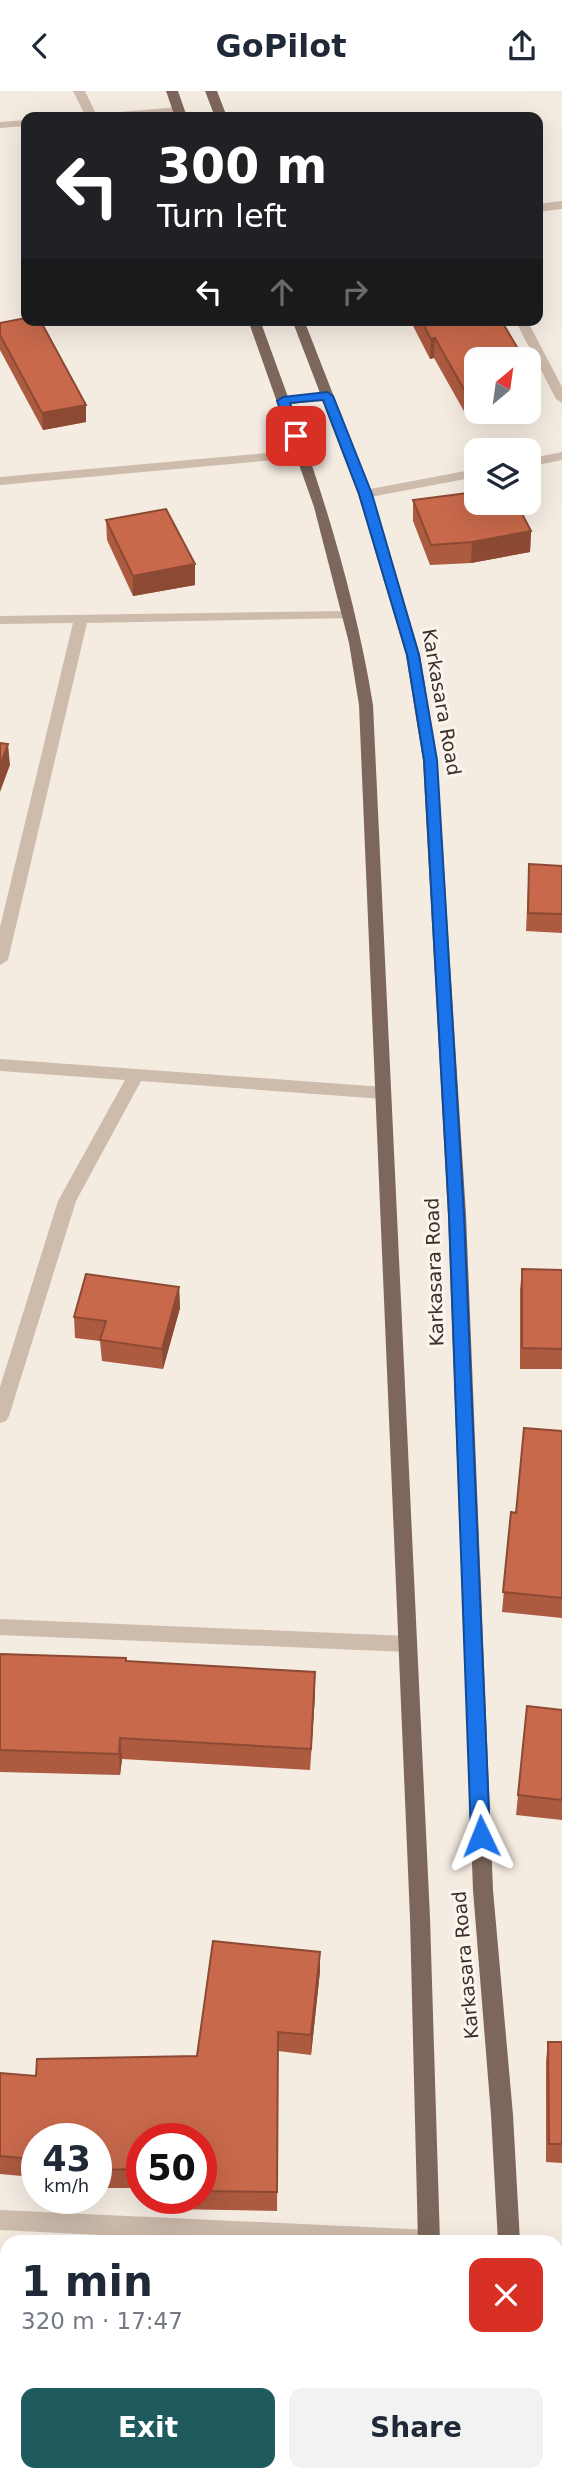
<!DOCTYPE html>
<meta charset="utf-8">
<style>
:root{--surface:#fff;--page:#f2f2f3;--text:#1f2937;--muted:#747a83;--accent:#1f5a5e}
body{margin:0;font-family:"DejaVu Sans",sans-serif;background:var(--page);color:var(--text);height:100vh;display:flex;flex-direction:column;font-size:26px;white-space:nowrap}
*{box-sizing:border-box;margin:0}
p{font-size:23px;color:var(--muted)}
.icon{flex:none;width:38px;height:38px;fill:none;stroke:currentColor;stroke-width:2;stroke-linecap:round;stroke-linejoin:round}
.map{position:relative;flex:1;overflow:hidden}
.details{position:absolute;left:0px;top:2144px;width:564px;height:247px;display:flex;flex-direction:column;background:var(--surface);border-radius:21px 21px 0 0;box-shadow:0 7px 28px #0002}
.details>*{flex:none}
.hud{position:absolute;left:21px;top:21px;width:522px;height:214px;border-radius:14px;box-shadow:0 7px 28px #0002;background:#202124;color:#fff;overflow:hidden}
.needle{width:46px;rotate:29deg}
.controls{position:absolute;left:464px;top:256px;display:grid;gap:14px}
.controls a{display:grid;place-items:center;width:77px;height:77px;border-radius:14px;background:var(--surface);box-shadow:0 7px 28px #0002;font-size:35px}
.speed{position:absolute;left:21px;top:2032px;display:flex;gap:14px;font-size:35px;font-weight:700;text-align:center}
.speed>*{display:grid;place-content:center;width:91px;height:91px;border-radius:50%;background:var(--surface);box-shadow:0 7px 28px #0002;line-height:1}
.speed small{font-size:18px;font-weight:400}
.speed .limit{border:10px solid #d22;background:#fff;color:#111}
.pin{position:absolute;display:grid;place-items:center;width:60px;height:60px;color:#fff;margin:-30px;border-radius:14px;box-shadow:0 4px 10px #0006}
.me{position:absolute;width:77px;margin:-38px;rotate:358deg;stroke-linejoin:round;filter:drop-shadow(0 0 5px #0008)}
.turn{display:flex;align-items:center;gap:24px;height:147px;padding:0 21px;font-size:32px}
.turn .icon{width:91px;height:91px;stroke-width:2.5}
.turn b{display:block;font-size:49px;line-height:60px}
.lanes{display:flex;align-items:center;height:66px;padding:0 21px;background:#0003;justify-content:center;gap:35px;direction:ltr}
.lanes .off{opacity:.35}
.round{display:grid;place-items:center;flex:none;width:74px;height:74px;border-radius:14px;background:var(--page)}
.headline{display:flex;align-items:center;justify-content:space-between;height:119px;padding:0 21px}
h1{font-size:42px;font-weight:600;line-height:52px}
.cta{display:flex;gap:14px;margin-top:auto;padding:14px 21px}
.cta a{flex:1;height:80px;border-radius:14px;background:var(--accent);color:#fff;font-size:28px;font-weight:600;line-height:80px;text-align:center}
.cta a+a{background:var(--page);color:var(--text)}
header{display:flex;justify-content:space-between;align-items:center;height:91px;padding:0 21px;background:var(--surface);font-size:32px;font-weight:600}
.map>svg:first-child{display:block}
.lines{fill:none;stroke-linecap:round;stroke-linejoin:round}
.minor{fill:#cdbbac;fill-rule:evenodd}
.major{fill:#7d675c;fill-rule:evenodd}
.wall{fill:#ac5a40}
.shaded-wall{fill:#8c4a34}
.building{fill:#c8694b;stroke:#8c4a34;stroke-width:2}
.route{fill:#1a73e8;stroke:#114b97;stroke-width:2}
.labels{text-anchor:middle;stroke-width:6;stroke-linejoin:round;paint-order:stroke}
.street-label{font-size:19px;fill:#3b302b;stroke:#fbf5ee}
</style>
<header><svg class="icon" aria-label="back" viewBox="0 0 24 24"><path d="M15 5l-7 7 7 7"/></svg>GoPilot<svg class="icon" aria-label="share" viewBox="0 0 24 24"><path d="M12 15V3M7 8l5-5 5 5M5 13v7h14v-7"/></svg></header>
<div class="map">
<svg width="562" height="2389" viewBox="0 0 562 2389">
<rect width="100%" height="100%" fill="#f4ebe1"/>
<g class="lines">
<path class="minor" d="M73 0H85L96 23 179 16 185 19 179 22 86 26Z
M26 29V35L0 37V31Z
M562 110V118L537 121V113Z
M515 229H527L562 296V312L556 308Z
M302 359 307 360V366L0 394V386Z
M562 361V369L528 376V368Z
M476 378V386L365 407 358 403 365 399Z
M349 520 354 521V527L87 532 8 869 0 874V836L73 532 0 533V525Z
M0 968 383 996 391 1002 383 1008 141 990 76 1110 9 1325 6 1330 0 1332V1296L58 1110 125 989 0 980Z
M0 1528 407 1545 414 1547 417 1553 414 1559 407 1561 0 1544Z
M0 2119 429 2139 437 2142 440 2149 243 2151 0 2139Z"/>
<path class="major" d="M166 0H178L187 26H175Z
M205 0H217L227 26H215Z
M248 229H260L288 306 320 302 292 229H304L372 403 420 564 437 669 466 1124 493 1799 513 2024 520 2151H498L491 2024 473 1799 448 1124 423 669 406 564 358 403 322 309 291 313C326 412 356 509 373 614L430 1827 440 2151H418L410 1827 359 614 349 552 314 416Z
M424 2384H448V2389H424Z
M509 2384H533V2389H509Z"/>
</g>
<path class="wall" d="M410 229H501L476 320H480L465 322 434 267 430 268Z
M0 232 86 331 43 339 0 259Z
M413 409 531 440 530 461 471 472 430 474 413 430Z
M106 429 195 494 133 505 107 449Z
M529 773 562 775V842L526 840Z
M522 1178 562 1179V1278H520V1199Z
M179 1196 180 1217 163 1278 102 1270 100 1250 75 1247 74 1226Z
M562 1340V1527L502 1521 511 1421 516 1422Z
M0 1563 127 1570 315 1603 310 1679 122 1668 120 1684 0 1681Z
M527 1615 562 1619V1729L516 1724Z
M320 1861V1880L311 1964 278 1960 277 2120 167 2118V2107H201V2048H142V2097H96V2048H37V2098H35L33 2086 0 2083V1982L36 1985 197 1965Z
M548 1951H562V2072L546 2071V1970Z"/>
<path class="shaded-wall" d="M435 247 434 267 430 268 431 248Z
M538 292 536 312 528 313V293Z
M476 301V320H480L465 322 466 302Z
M86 314V331L43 339 42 322Z
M531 440 530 461 471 472 472 451Z
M195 473V494L133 505V485Z
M8 653 10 674 0 701V675Z
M179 1196 180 1217 163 1278 162 1258Z
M315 1581V1603L310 1679 311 1658Z
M120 1647 122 1668 120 1684 119 1663Z
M320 1861V1880L311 1964V1944Z"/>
<path class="building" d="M26 227V229H40L86 314 42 322 0 244V232Z
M421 229H501L524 268H476V301L466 302 435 247 431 248Z
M528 276 538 292 528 293Z
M476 401V411H516L531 440 472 451 431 454 413 409Z
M166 418 195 473 133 485 106 429Z
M0 652 8 653 0 675Z
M529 773 562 775V823L528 822Z
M522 1178 562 1179V1258L522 1257Z
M86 1183 179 1196 162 1258 100 1249 106 1230 74 1226Z
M524 1337 562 1340V1507L503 1501 511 1421 516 1422Z
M0 1563 126 1567V1570L315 1581 311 1658 120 1647 119 1663 0 1659Z
M527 1615 562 1619V1709L518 1704Z
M213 1850 320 1861 311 1944 278 1941 277 2101 201 2100V2048H142V2078L96 2079V2048H37V2079H32L33 2068 0 2065V1982L36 1985 37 1968 197 1965Z
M548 1951H562V2053H549Z
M1 2207H7V2384H217V2389H0Z"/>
<path class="route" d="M327 301 333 305 372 403 419 564 437 669 464 1124 490 1745 487 1750H474L471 1745 449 1124 424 669 407 564 359 403 323 309 290 312 302 345 296 349 290 345 277 310 283 306Z"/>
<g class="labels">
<g class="street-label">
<text transform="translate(442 611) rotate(80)" y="7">Karkasara Road</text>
<text transform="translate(434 1181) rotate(-92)" y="7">Karkasara Road</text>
<text transform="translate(465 1874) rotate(-95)" y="7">Karkasara Road</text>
</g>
</g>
</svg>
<div class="controls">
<a><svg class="needle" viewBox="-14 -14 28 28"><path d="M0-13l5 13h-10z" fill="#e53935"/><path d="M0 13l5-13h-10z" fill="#747a83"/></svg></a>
<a><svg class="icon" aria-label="layers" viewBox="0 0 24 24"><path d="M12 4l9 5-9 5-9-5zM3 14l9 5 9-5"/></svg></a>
</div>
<div class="speed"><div>43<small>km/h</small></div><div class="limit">50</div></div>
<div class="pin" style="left:296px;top:345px;background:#d93025"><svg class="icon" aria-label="arrive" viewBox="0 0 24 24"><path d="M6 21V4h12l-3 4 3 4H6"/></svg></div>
<svg class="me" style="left:481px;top:1745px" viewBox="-20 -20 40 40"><path d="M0-17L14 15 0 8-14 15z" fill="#1a73e8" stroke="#fff" stroke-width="4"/></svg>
<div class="hud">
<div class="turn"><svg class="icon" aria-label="left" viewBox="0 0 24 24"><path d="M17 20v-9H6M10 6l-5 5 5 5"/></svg><div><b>300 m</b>Turn left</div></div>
<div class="lanes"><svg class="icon" aria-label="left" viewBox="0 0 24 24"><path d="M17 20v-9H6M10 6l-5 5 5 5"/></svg><svg class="icon off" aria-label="ahead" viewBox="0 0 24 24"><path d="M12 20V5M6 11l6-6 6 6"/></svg><svg class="icon off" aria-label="right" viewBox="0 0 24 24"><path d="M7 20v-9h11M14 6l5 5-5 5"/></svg></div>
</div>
<section class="details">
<div class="headline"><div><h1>1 min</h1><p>320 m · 17:47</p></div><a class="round" style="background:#d93025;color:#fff"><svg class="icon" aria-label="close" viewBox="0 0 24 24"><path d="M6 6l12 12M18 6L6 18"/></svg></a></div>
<div class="cta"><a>Exit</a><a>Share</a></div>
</section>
</div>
